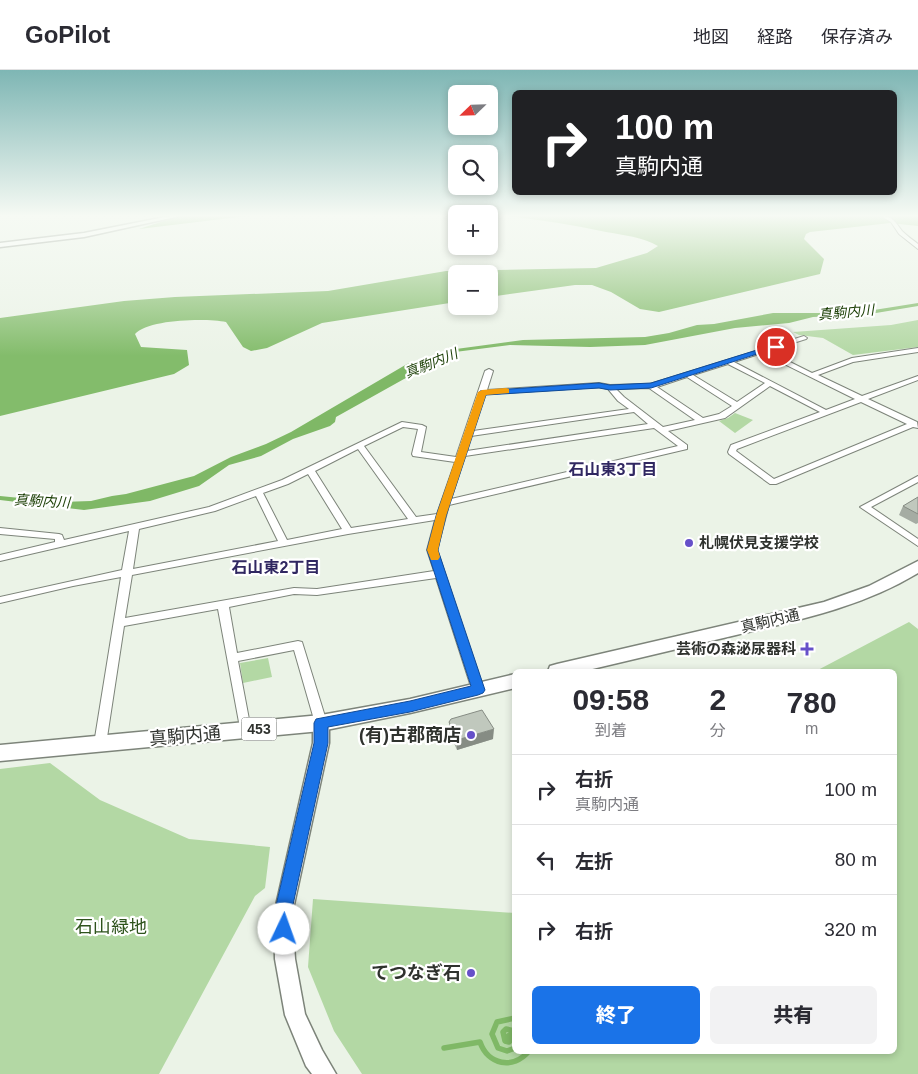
<!DOCTYPE html>
<html lang="ja">
<meta charset="utf-8">
<style>
:root{--surface:#fff;--page:#f2f2f3;--text:#2b2b33;--muted:#7c7c81;--line:#e1e1e2;--accent:#1a73e8}
body{margin:0;font-family:Helvetica,"Noto Sans JP",sans-serif;background:var(--page);color:var(--text);height:100vh;display:flex;flex-direction:column;font-size:19px;white-space:nowrap}
*{box-sizing:border-box;margin:0}
p{font-size:16px;color:var(--muted)}
.icon{flex:none;width:28px;height:28px;fill:none;stroke:currentColor;stroke-width:2;stroke-linecap:round;stroke-linejoin:round}
.map{position:relative;flex:1;overflow:hidden}
.panel{position:absolute;left:512px;top:599px;width:385px;height:385px;display:flex;flex-direction:column;background:var(--surface);border-radius:8px;box-shadow:0 2px 8px #0003}
.panel>*{flex:none}
.guide{position:absolute;left:512px;top:20px;width:385px;height:105px;border-radius:8px;box-shadow:0 2px 8px #0003;background:#202124;color:#fff;overflow:hidden}
.needle{width:32px;rotate:247deg}
.buttons{position:absolute;left:448px;top:15px;display:grid;gap:10px}
.buttons a{display:grid;place-items:center;width:50px;height:50px;border-radius:8px;background:var(--surface);box-shadow:0 2px 8px #0003;font-size:25px}
.pin{position:absolute;display:grid;place-items:center;width:42px;height:42px;color:#fff;margin:-21px;border:2px solid #fff;border-radius:50%;box-shadow:0 1px 5px #0007}
.me{position:absolute;width:55px;margin:-28px;rotate:3deg;stroke-linejoin:round;filter:drop-shadow(0 0 4px #0008)}
.turn{display:flex;align-items:center;gap:18px;height:105px;padding:0 20px;font-size:22px}
.turn .icon{width:65px;height:65px;stroke-width:2.5}
.turn b{display:block;font-size:35px;line-height:42px}
.eta{display:flex;justify-content:space-evenly;align-items:center;height:85px;text-align:center}
.eta b{font-size:30px;font-weight:800;line-height:35px}
.cta{display:flex;gap:10px;margin-top:auto;padding:10px 20px}
.cta a{flex:1;height:58px;border-radius:8px;background:var(--accent);color:#fff;font-size:20px;font-weight:800;line-height:58px;text-align:center}
.cta a+a{background:var(--page);color:var(--text)}
ul{padding:0;list-style:none}
li{display:flex;align-items:center;gap:15px;height:70px;padding:0 20px;border-top:1px solid var(--line)}
li div{flex:1}
li b{display:block;font-size:19px}
li em{font-style:normal}
header{display:flex;align-items:center;gap:30px;box-sizing:border-box;height:70px;padding:0 25px;background:var(--surface);border-bottom:1px solid var(--line)}
header strong{font-size:24px}
nav{display:flex;gap:28px;margin-inline-start:auto;font-size:18px}
.map>svg:first-child{display:block}
.green{fill:#b3d8a4}
.forest{fill:#83bc6b}
.water{fill:#7fb866}
.lines{fill:none;stroke-linecap:round;stroke-linejoin:round}
.stream{stroke:#7fb866;stroke-width:5.5}
.minor-casing{stroke:#7d847a;stroke-width:2}
.tertiary-casing{stroke:#7d847a;stroke-width:3}
.trunk-casing{stroke:#7d847a;stroke-width:3}
.minor{fill:#fff;fill-rule:evenodd}
.tertiary{fill:#fff;fill-rule:evenodd}
.trunk{fill:#fff;fill-rule:evenodd}
.wall{fill:#a5aca3}
.shaded-wall{fill:#868c84}
.building{fill:#c0c8bd;stroke:#868c84}
.route{fill:#1a73e8;stroke:#114b97}
.slow{fill:#f59e0b}
.poi-dot{fill:#6650c9;stroke:#fff;stroke-width:2}
.labels{text-anchor:middle;stroke-width:4.5;stroke-linejoin:round;paint-order:stroke}
.far-water-label{font-size:14px;font-style:italic;fill:#1a3e04;stroke:#fff}
.shield{fill:#fff;stroke:#6d706d;stroke-width:1}
.shield-label{font-size:14px;font-weight:bold;fill:#2f322e}
.poi-label{font-size:15px;font-weight:bold;fill:#2f322e;stroke:#fff;text-anchor:start}
.street-label{font-size:15px;fill:#2f322e;stroke:#fff}
.neighbourhood-label{font-size:16px;font-weight:bold;fill:#302761;stroke:#fff}
.near-poi-label{font-size:18px;font-weight:bold;fill:#2f322e;stroke:#fff;text-anchor:end}
.near-street-label{font-size:18px;fill:#2f322e;stroke:#fff}
.near-park-label{font-size:18px;fill:#2e531c;stroke:#fff}
</style>
<header>
<strong>GoPilot</strong>
<nav><a>地図</a><a>経路</a><a>保存済み</a></nav>
</header>
<div class="map">
<svg width="918" height="1004" viewBox="0 0 918 1004">
<rect width="100%" height="100%" fill="#ebf3e7"/>
<path class="green" d="M918 250V277L853 285 823 268 799 265 793 262 891 255Z
M735 343 753 350 735 363 719 351 728 348Z
M909 552 918 559V1004H362L334 961 308 897 313 829 515 843V981H895V601H816Z
M268 588 272 607 243 613 240 593Z
M50 693 100 730 189 769 270 777 265 818 255 826 159 1004H0V699Z"/>
<path class="forest" d="M179 146H247L139 159Z
M507 146H918V156L890 153 810 162 806 164 804 169 824 189 820 204 659 242 640 239 611 222 592 215H575L489 227V204H456V232L322 253 267 278 251 281 243 277 226 252C207 248 148 249 135 264L141 277 187 280 189 295 174 304 0 346V248L124 231 175 227 328 221 446 201 596 198 647 183 658 176C643 167 623 165 606 162 573 155 540 150 507 146Z"/>
<path class="water" d="M918 233V236L870 244 813 247 789 253 735 258 645 275 590 277 510 275 455 282 429 299 404 309 336 347 335 352 330 356 293 369 261 386 229 395 199 416 150 431 84 440 0 430V426L61 432 91 431 112 426 126 424 194 406 231 387 266 374 291 362 407 294 456 279 523 270 645 267 669 263 697 255 714 254 773 243H855Z"/>
<g class="lines">
<path class="stream" d="M515 948 497 952 492 964 498 978 507 981 515 978
M509 968 508 966 510 965 512 968 509 972 505 971 503 962 506 959 515 961
M444 978 480 972C488 995 513 1000 529 981"/>
<g class="minor-casing">
<path id="minor" d="M881 146C892 145 896 153 902 161 907 166 913 170 918 174V179L899 164 891 152Z
M804 266 807 268 806 269 768 281 812 303 852 288 918 278V282L853 292 818 305 862 326 918 306V310L868 329 917 352 918 358 913 357 776 414H770L729 384 728 382 731 375 820 342 770 316 725 348 668 361 687 375V379L449 435 437 480 484 620 482 623 478 624 474 623 472 620 436 508 317 525 294 524 229 537 237 583 298 571 302 572 327 653 325 656 321 658 317 656 315 653 294 580 238 591 251 660 249 663 245 665 241 663 218 539 124 556 106 674 104 678 100 679 96 678 94 674 121 507 73 516 0 533V527L122 500 129 461 0 491V485L55 472V469L0 464V458L59 464 62 465 64 470 209 437 282 410 402 352 422 355 426 357 421 382 456 387 485 301 489 299 493 301 487 320 599 313 610 315 650 314ZM762 283 855 329 826 340 734 292ZM728 294 765 313 737 332 693 305ZM687 307 732 336 719 344 703 348 657 317ZM599 317 608 319 618 331 629 339 473 361 485 324ZM649 318 695 350 663 357 624 327 616 319ZM861 332 907 354 774 409 736 381 737 379ZM634 342 648 354 467 381 471 366ZM403 357 418 359 412 384 413 386 455 392 437 444 416 447 364 376ZM654 358 678 376 451 429 465 386ZM358 379 408 449 351 458 315 401ZM308 404 342 459 287 470 263 423 288 414ZM256 426 278 471 133 499 139 459 215 441ZM435 450 427 480 434 501 317 519 294 518 125 548 132 505 348 464Z
M918 406V412L871 437 918 469V476L860 437Z"/>
</g>
<g class="tertiary-casing">
<path id="tertiary" d="M170 146H180L84 167 0 177V173L84 163Z
M321 647 326 649 329 653V673L292 844 295 889 305 944 322 980 336 1004H312L306 996 285 945 275 889 274 844 313 673V653L316 649Z"/>
</g>
<g class="trunk-casing">
<path id="trunk" d="M918 491V503C862 537 799 550 736 565 685 577 635 589 584 601H548L550 596 557 594 824 532 869 516Z
M515 604V618L410 643 321 661 0 691V675L321 645 410 629Z"/>
</g>
<use href="#minor" class="minor"/>
<use href="#tertiary" class="tertiary"/>
<use href="#trunk" class="trunk"/>
</g>
<path class="wall" d="M918 427V453L916 454 899 445 903 436Z
M449 652 493 669 457 680 449 662Z"/>
<path class="shaded-wall" d="M494 659 493 669 457 680V670Z"/>
<path class="building" d="M918 427V444L903 436Z
M482 640 494 659 457 670 449 652 451 649Z"/>
<linearGradient id="sky" x2="0" y2="1"><stop stop-color="#7eb6b4"/><stop offset="0.51" stop-color="#f6faf4"/><stop offset="1" stop-color="#f6faf4" stop-opacity="0"/></linearGradient>
<rect width="918" height="286" fill="url(#sky)"/>
<path class="route" d="M773 275 779 277 651 318 610 320 599 318 486 325 446 446 438 480 485 620 483 623 478 625 410 642 328 657V673L291 844 292 859 290 865 284 867 278 865 275 859 274 844 314 673V653L316 649 410 631 471 616 427 480 436 446 480 321 599 313 610 315 651 313Z"/>
<path class="slow" d="M506 318 509 319V323L486 325 446 446 438 480 440 487 438 490H431L427 480 436 446 478 322 482 320Z"/>
<g class="poi-dot">
<circle cx="689" cy="473" r="5"/>
<path d="M804.5 571.5h5v5h5v5h-5v5h-5v-5h-5v-5h5z"/>
<circle cx="471" cy="665" r="5"/>
<circle cx="471" cy="903" r="5"/>
</g>
<g class="labels">
<g class="far-water-label">
<text transform="translate(846 242) rotate(-5)" y="5">真駒内川</text>
<text transform="translate(431 293) rotate(-22)" y="5">真駒内川</text>
<text transform="translate(42 431) rotate(3)" y="5">真駒内川</text>
</g>
<rect class="shield" x="241.5" y="647.5" width="35" height="23" rx="4"/>
<g class="shield-label">
<text x="259" y="664">453</text>
</g>
<g class="poi-label">
<text x="699" y="478">札幌伏見支援学校</text>
<text x="796" y="584" text-anchor="end">芸術の森泌尿器科</text>
</g>
<g class="street-label">
<text transform="translate(770 551) rotate(-13)" y="5">真駒内通</text>
</g>
<g class="neighbourhood-label">
<text x="613" y="405">石山東3丁目</text>
<text x="276" y="503">石山東2丁目</text>
</g>
<g class="near-poi-label">
<text x="461" y="671">(有)古郡商店</text>
<text x="461" y="909">てつなぎ石</text>
</g>
<g class="near-street-label">
<text transform="translate(185 666) rotate(-5)" y="6">真駒内通</text>
</g>
<g class="near-park-label">
<text x="111" y="863">石山緑地</text>
</g>
</g>
</svg>
<div class="buttons">
<a><svg class="needle" viewBox="-14 -14 28 28"><path d="M0-13l5 13h-10z" fill="#e53935"/><path d="M0 13l5-13h-10z" fill="#7c7c81"/></svg></a>
<a><svg class="icon" aria-label="search" viewBox="0 0 24 24"><circle cx="10" cy="10" r="6"/><path d="M15 15l6 6"/></svg></a>
<a>+</a>
<a>−</a>
</div>
<div class="pin" style="left:776px;top:277px;background:#d93025"><svg class="icon" aria-label="arrive" viewBox="0 0 24 24"><path d="M6 21V4h12l-3 4 3 4H6"/></svg></div>
<svg class="me" style="left:284px;top:859px" viewBox="-20 -20 40 40"><circle r="19" fill="#fff"/><path d="M0-13L10 11 0 6-10 11z" fill="#1a73e8"/></svg>
<div class="guide">
<div class="turn"><svg class="icon" aria-label="right" viewBox="0 0 24 24"><path d="M7 20v-9h11M14 6l5 5-5 5"/></svg><div><b>100 m</b>真駒内通</div></div>
</div>
<section class="panel">
<div class="eta">
<div><b>09:58</b><p>到着</p></div>
<div><b>2</b><p>分</p></div>
<div><b>780</b><p>m</p></div>
</div>
<ul>
<li><svg class="icon" aria-label="right" viewBox="0 0 24 24"><path d="M7 20v-9h11M14 6l5 5-5 5"/></svg><div><b>右折</b><p>真駒内通</p></div><em>100 m</em></li>
<li><svg class="icon" aria-label="left" viewBox="0 0 24 24"><path d="M17 20v-9H6M10 6l-5 5 5 5"/></svg><div><b>左折</b></div><em>80 m</em></li>
<li><svg class="icon" aria-label="right" viewBox="0 0 24 24"><path d="M7 20v-9h11M14 6l5 5-5 5"/></svg><div><b>右折</b></div><em>320 m</em></li>
</ul>
<div class="cta"><a>終了</a><a>共有</a></div>
</section>
</div>
